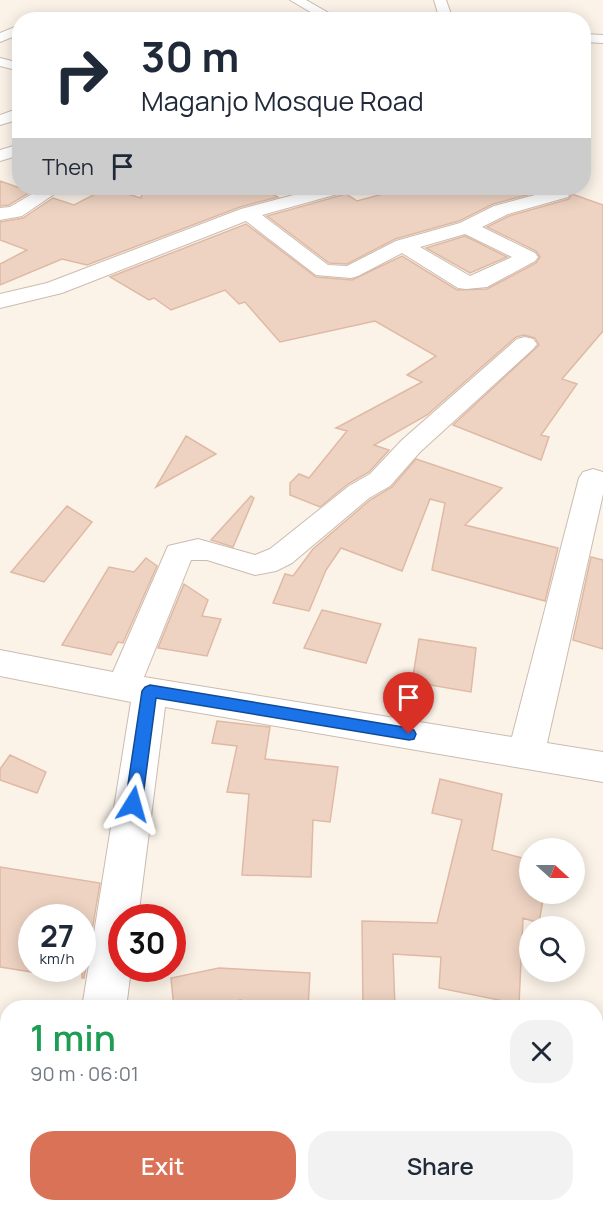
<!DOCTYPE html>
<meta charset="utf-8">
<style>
:root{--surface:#fff;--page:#f2f2f3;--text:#1f2937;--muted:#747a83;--accent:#da7258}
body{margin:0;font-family:Manrope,sans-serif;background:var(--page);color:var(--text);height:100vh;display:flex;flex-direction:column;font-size:22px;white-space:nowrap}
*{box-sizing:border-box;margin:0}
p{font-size:20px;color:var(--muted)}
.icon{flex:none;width:33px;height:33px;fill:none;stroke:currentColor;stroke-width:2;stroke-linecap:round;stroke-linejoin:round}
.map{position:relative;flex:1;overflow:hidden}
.side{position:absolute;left:0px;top:1000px;width:603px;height:212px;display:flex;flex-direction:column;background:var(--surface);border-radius:24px 24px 0 0;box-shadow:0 3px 15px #0003}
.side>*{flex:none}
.hud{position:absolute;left:12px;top:12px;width:579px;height:183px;border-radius:24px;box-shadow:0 3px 15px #0003;background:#fff;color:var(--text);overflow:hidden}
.needle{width:39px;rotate:111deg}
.buttons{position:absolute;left:519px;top:838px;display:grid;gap:12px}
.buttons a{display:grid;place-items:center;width:66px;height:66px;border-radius:50%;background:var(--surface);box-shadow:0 3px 15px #0003;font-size:30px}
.speed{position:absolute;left:18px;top:904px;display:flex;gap:12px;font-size:30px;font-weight:700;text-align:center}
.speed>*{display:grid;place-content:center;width:78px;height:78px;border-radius:50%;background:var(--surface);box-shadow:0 3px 15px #0003;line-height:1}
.speed small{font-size:15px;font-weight:400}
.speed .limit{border:9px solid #d22;background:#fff;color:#111}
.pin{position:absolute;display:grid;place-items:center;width:51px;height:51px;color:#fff;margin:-62px -26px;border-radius:50% 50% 50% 0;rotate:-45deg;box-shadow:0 0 6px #0007}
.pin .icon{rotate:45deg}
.me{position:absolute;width:66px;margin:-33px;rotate:8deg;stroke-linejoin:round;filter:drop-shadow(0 0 4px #0008)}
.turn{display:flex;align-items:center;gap:21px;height:126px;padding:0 30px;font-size:27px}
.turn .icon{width:78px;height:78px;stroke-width:2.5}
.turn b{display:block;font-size:42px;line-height:51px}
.then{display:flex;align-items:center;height:57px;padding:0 30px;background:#0003;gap:12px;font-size:22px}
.round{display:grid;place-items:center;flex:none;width:63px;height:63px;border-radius:24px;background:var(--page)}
.head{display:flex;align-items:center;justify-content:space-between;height:102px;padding:0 30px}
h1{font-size:36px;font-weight:600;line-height:45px;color:#1e9e55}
.button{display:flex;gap:12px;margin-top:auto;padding:12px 30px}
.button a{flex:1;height:69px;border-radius:24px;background:var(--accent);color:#fff;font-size:24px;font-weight:600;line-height:69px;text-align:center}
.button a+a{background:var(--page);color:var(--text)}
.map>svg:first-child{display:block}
.building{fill:#eed3c2;stroke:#dfb9a4;stroke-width:1.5}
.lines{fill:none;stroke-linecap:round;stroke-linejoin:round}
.minor-casing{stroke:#ccbbaf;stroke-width:2}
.minor{fill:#fff;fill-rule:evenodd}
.route{fill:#1a73e8;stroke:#114b97;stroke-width:1.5}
</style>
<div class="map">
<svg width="603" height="1211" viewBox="0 0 603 1211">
<rect width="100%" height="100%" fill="#fbf3e8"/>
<path class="building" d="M0 181 20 188 32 191 9 205 0 206Z
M107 188 141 198 143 188H261L278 197 240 207 87 265 62 259 0 285V264L27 250 0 240V222L23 218 53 198 74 205Z
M405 188H554L493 204 459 221 395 239 347 264 329 263 267 216 346 194 357 201Z
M572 194 603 205V331L562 379 577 384 541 435 549 437 541 460 453 425 539 345 535 338 524 335 516 337 427 415 374 445 389 450 369 472 348 484 320 507 290 495V483L299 474 309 478 347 431 336 428 422 382 407 375 436 356 375 321 280 342 245 302 239 304 225 290 171 310 154 298 149 300 110 277 246 224 316 277 352 280 402 256 457 290 487 289 536 263 540 257 536 251 487 227 509 216 569 199Z
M465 236 507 257 470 273 426 248Z
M186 436 216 454 156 487Z
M416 459 502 488 465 525 558 548 545 601 432 570 445 503 430 499 402 571 341 548 326 570 309 611 273 603 285 574 293 576 313 549 370 500 392 487Z
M251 496 254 498 233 547 211 540Z
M67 506 92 522 44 582 11 572Z
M591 557 603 560V649L573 640Z
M146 558 157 566 123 643 118 642 111 655 62 645 109 567 134 572Z
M184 584 208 600 202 616 221 619 207 656 158 648Z
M322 610 381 624 366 663 304 648Z
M419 639 476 648 471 692 412 682Z
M217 721 270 727 265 759 338 767 330 822 313 820 311 877 242 875 249 794 227 792 237 746 212 743Z
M10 755 46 772 37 793 0 780V769Z
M440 779 502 794 492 850 530 860V894H544L539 923 523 918 519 1004 439 988 441 957 393 954 395 1008H363L362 921 437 923 462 820 432 813Z
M0 867 100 883 84 978H82V918H32V972L0 967Z
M219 968 310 973 308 1008H240L241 1000 200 1008H174L171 978Z"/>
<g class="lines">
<g class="minor-casing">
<path id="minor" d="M290 0H306L341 20H324Z
M434 0H446L453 20H440Z
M20 25V34L0 42V33Z
M584 34 603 35V43L584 42Z
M0 58 20 63V71L0 66Z
M20 108V119L0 125V115Z
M20 144V155L0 161V150Z
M42 188H63L22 216 0 220V208L10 207Z
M320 188H348L345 192 262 215 328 265 347 266 396 241 460 223 494 206 561 188 568 189 570 193 568 197 508 214 482 227 535 253 538 257 535 261 487 287 466 289 458 288 402 253 358 276 351 278 316 275 246 221 62 293 0 308V294L47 283 241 209ZM465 234 512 257 470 276 420 247Z
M525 337 533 339 537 344 533 349 420 452 390 486 369 498 292 563 276 571 255 575 207 560H191L144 677 512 737 579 478 583 472 593 469 603 472V494L547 743 603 752V782L165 707 138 918H122V969H131L126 1008H82L131 702 0 676V650L113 672 168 546 198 539 255 555 270 549 349 486 370 474 402 440 517 339Z
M75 1204H126L128 1211H78Z"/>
</g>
<use href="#minor" class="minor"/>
</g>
<path class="route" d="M150 685 409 728 414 730 416 734 414 739 409 740 156 698 142 804 139 809 133 811 128 809 125 804 142 691 145 687Z"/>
</svg>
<div class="buttons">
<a><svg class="needle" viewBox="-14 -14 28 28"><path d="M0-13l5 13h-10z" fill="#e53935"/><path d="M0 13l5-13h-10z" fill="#747a83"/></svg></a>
<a><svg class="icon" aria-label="search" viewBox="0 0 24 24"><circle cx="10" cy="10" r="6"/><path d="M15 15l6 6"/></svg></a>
</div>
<div class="speed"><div>27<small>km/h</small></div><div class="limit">30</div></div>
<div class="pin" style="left:409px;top:734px;background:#d93025"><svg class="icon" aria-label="arrive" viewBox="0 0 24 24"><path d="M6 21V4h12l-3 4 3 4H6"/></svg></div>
<svg class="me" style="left:133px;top:804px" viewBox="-20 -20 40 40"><path d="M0-17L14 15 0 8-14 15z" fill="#1a73e8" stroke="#fff" stroke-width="4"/></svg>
<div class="hud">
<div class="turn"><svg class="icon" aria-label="right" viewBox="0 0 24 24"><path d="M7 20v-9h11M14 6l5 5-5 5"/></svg><div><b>30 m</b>Maganjo Mosque Road</div></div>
<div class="then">Then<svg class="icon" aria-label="arrive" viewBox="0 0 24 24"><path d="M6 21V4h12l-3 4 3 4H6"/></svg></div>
</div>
<section class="side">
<div class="head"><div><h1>1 min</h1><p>90 m · 06:01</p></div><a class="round"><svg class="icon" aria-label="close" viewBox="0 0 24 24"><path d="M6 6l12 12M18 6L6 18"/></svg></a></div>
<div class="button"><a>Exit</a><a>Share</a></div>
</section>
</div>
